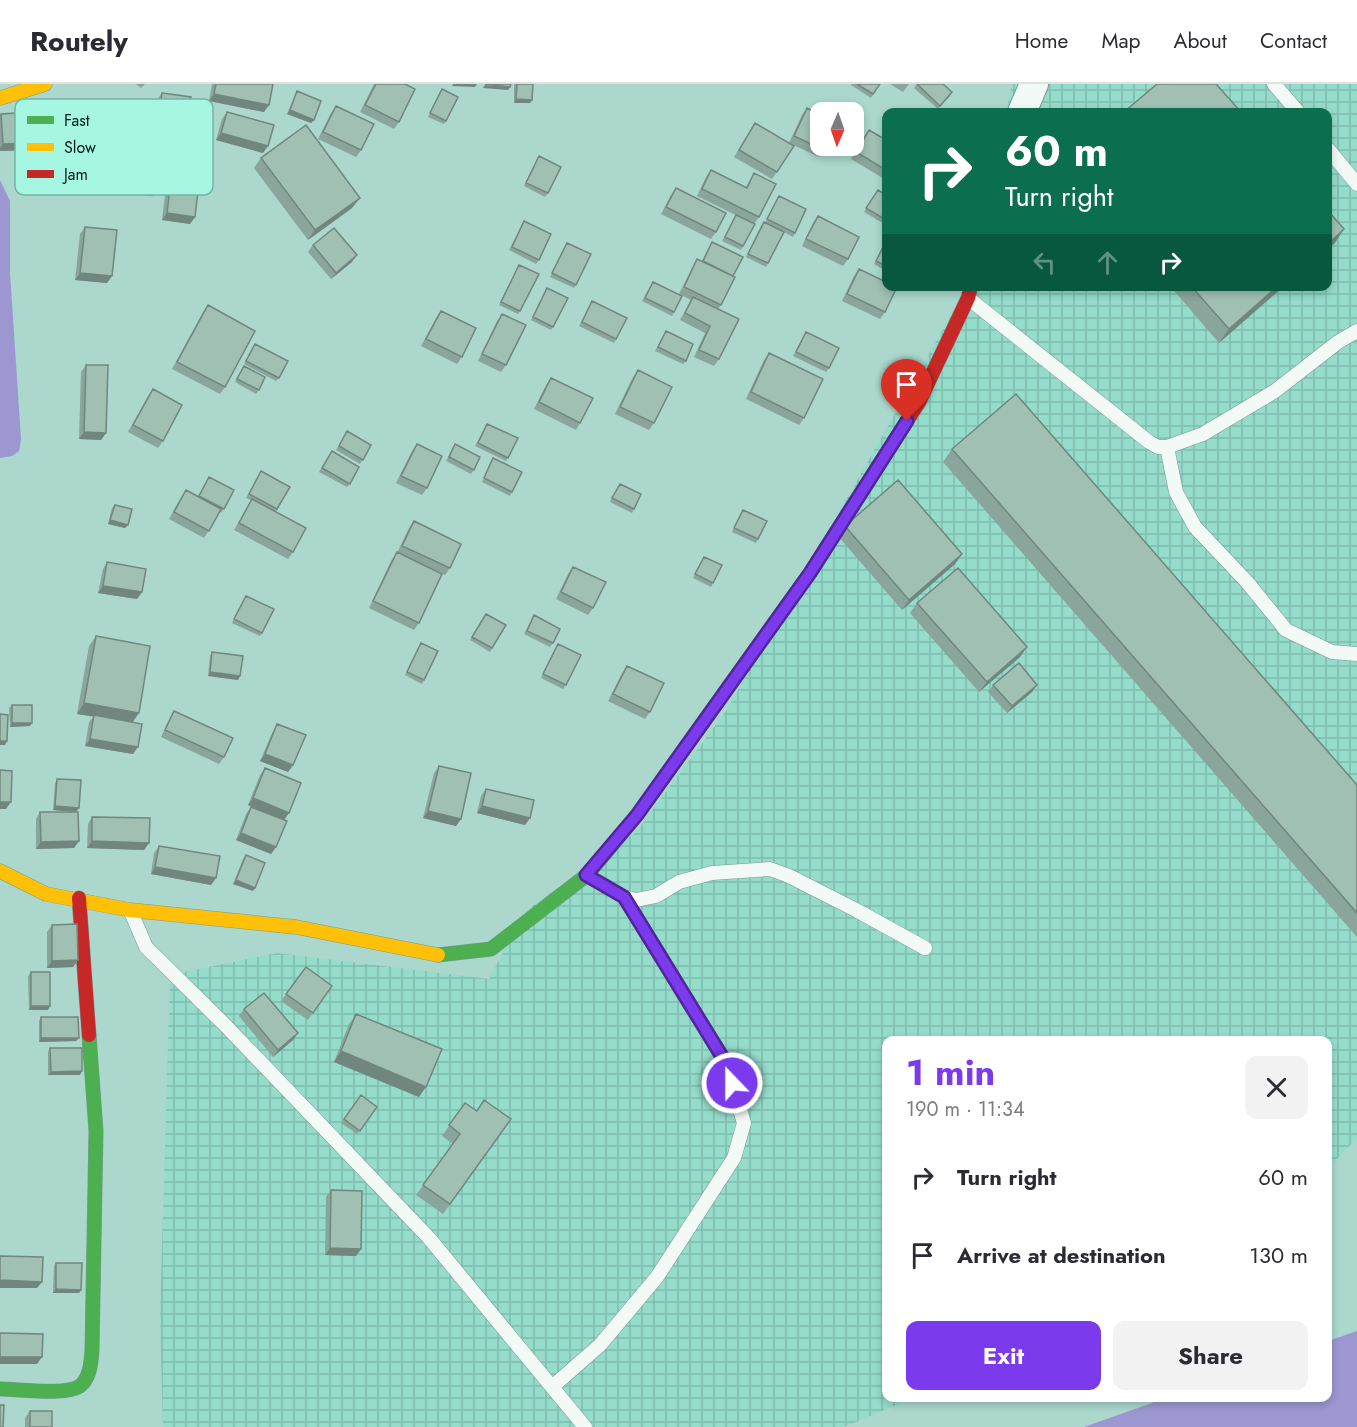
<!DOCTYPE html>
<meta charset="utf-8">
<style>
:root{--surface:#fff;--page:#f2f2f3;--text:#2b2b33;--muted:#7c7c81;--line:#e1e1e2;--accent:#7c3aed}
body{margin:0;font-family:Jost,sans-serif;background:var(--page);color:var(--text);height:100vh;display:flex;flex-direction:column;font-size:22px;white-space:nowrap}
*{box-sizing:border-box;margin:0}
p{font-size:20px;color:var(--muted)}
.icon{flex:none;width:33px;height:33px;fill:none;stroke:currentColor;stroke-width:2;stroke-linecap:round;stroke-linejoin:round}
.map{position:relative;flex:1;overflow:hidden}
.side{position:absolute;left:882px;top:952px;width:450px;height:366px;display:flex;flex-direction:column;background:var(--surface);border-radius:12px;box-shadow:0 3px 9px #0003}
.side>*{flex:none}
.top-card{position:absolute;left:882px;top:24px;width:450px;height:183px;border-radius:12px;box-shadow:0 3px 9px #0003;background:#0b6e4f;color:#fff;overflow:hidden}
.needle{width:39px;rotate:182deg}
.controls{position:absolute;left:810px;top:18px;display:grid;gap:12px}
.controls a{display:grid;place-items:center;width:54px;height:54px;border-radius:12px;background:var(--surface);box-shadow:0 3px 9px #0003;font-size:30px}
.pin{position:absolute;display:grid;place-items:center;width:51px;height:51px;color:#fff;margin:-62px -26px;border-radius:50% 50% 50% 0;rotate:-45deg;box-shadow:0 0 6px #0007}
.pin .icon{rotate:45deg}
.me{position:absolute;width:66px;margin:-33px;rotate:338deg;stroke-linejoin:round;filter:drop-shadow(0 0 4px #0008)}
.turn{display:flex;align-items:center;gap:21px;height:126px;padding:0 24px;font-size:27px}
.turn .icon{width:78px;height:78px;stroke-width:2.5}
.turn b{display:block;font-size:42px;line-height:51px}
.lanes{display:flex;align-items:center;height:57px;padding:0 24px;background:#0003;justify-content:center;gap:30px;direction:ltr}
.lanes .off{opacity:.35}
.round{display:grid;place-items:center;flex:none;width:63px;height:63px;border-radius:12px;background:var(--page)}
.headline{display:flex;align-items:center;justify-content:space-between;height:102px;padding:0 24px}
h1{font-size:36px;font-weight:700;line-height:45px;color:var(--accent)}
.action{display:flex;gap:12px;margin-top:auto;padding:12px 24px}
.action a{flex:1;height:69px;border-radius:12px;background:var(--accent);color:#fff;font-size:24px;font-weight:700;line-height:69px;text-align:center}
.action a+a{background:var(--page);color:var(--text)}
ul{padding:0;list-style:none}
li{display:flex;align-items:center;gap:18px;height:78px;padding:0 24px}
li div{flex:1}
li b{display:block;font-size:22px}
li em{font-style:normal}
header{display:flex;align-items:center;gap:36px;box-sizing:border-box;height:84px;padding:0 30px;background:var(--surface);border-bottom:2px solid var(--line)}
header strong{font-size:28px}
nav{display:flex;gap:33px;margin-inline-start:auto;font-size:21px}
.map>svg:first-child{display:block}
.industrial{fill:url(#industrial-grid)}
.water{fill:#9c97d1}
.lines{fill:none;stroke-linecap:round;stroke-linejoin:round}
.lane-casing{stroke:#779c93;stroke-width:15}
.street-casing{stroke:#779c93;stroke-width:30}
.fast-casing{stroke:#779c93;stroke-width:15}
.slow-casing{stroke:#779c93;stroke-width:15}
.jam-casing{stroke:#779c93;stroke-width:15}
.lane{stroke:#f2f9f7;stroke-width:14}
.street{stroke:#f2f9f7;stroke-width:28}
.fast{stroke:#4caf50;stroke-width:14}
.slow{stroke:#ffc107;stroke-width:14}
.jam{stroke:#c62828;stroke-width:14}
.wall{fill:#8aa59b}
.shaded-wall{fill:#71867e}
.building{fill:#a1c0b4;stroke:#71867e;stroke-width:1.5}
.route-casing{stroke:#51269a;stroke-width:15}
.route{stroke:#7c3aed;stroke-width:10}
.key{fill:#a5f7e1;stroke:#74b5a4;stroke-width:1.5}
.key-label{font-size:16px;fill:#021a14}
</style>
<header>
<strong>Routely</strong>
<nav><a>Home</a><a>Map</a><a>About</a><a>Contact</a></nav>
</header>
<div class="map">
<svg width="1357" height="1343" viewBox="0 0 1357 1343">
<defs>
<pattern id="industrial-grid" width="8" height="8" patternUnits="userSpaceOnUse" patternTransform="scale(1.5)"><rect width="8" height="8" fill="#95dcca"/><path d="M0 4h8M4 0v8" fill="none" stroke="#7fbcad"/></pattern>
</defs>
<rect width="100%" height="100%" fill="#abd7cc"/>
<path class="industrial" d="M1012 0H1357V1054L1328 1084V957H886V1314H913L844 1343H163L160 1233 170 891 277 869 489 895 524 828 636 748 726 627 967 203 1328 202V28H1006Z"/>
<path class="water" d="M0 96 10 117V189L21 355 19 367 12 372 0 374Z
M1357 1247V1343H1084L1166 1314H1328V1257Z"/>
<g class="lines">
<g class="lane-casing">
<path id="lane" d="M1274 0 1298 28
M1328 65 1357 100
M968 214 1149 358 1158 363H1167L1203 350 1275 307 1338 258 1357 247
M1167 363 1176 408 1195 443 1247 498 1286 546 1332 568 1357 570
M587 791 624 813 636 816 656 812 679 798 712 789 770 785 789 792 856 826 925 864
M131 828 146 863 226 942 429 1154 585 1343
M552 1303 600 1261 657 1193 734 1074 744 1039 726 979 624 813"/>
</g>
<g class="street-casing">
<path id="street" d="M1022 28 1034 0"/>
</g>
<g class="fast-casing">
<path id="fast" d="M438 871 491 865 587 791 637 731 729 602
M0 1305C19 1305 65 1312 80 1302 90 1294 91 1279 92 1267L96 1047 89 951"/>
</g>
<g class="slow-casing">
<path id="slow" d="M0 14 45 0
M729 602 810 489 863 406
M0 787 46 810 130 826 296 843 438 871"/>
</g>
<g class="jam-casing">
<path id="jam" d="M863 406 919 318 968 214 971 202
M79 814 89 951"/>
</g>
<use href="#lane" class="lane"/>
<use href="#street" class="street"/>
<use href="#fast" class="fast"/>
<use href="#slow" class="slow"/>
<use href="#jam" class="jam"/>
</g>
<path class="wall" d="M136 0H145L141 4Z
M212 0H273L264 28 209 17Z
M374 0H405L399 38 394 45 360 28Z
M514 0H533L532 16 530 19H514Z
M851 0H880L871 14 851 1Z
M890 0H909L903 8Z
M917 0 950 12 938 25 914 4Z
M442 5 446 37 444 40 428 33Z
M297 7 314 36 311 39 287 30 295 11Z
M162 9 182 56 164 54 153 112 102 107 108 50 113 43 153 48 157 16Z
M53 15 72 36 50 34 51 18Z
M123 17 150 38 148 42 120 41 121 20Z
M336 22 361 66 356 73 318 55 331 29Z
M807 24 824 66 819 73 789 59 802 31Z
M227 28 263 69 216 56 222 35Z
M1 30 29 66 0 67V31Z
M755 39 777 88 772 95 734 73Z
M869 46 886 56V96L851 75Z
M178 57 200 99H199L195 133 190 140 162 136 166 103 171 96 173 64Z
M84 71 94 105 78 104 82 74Z
M539 72 548 109 545 113 524 102Z
M261 74 352 124 308 156 254 84Z
M711 86 746 103 754 89 759 133 754 140 697 112 706 93Z
M676 104 716 148 711 155 661 130 671 111Z
M878 106 886 111V141L864 128Z
M779 112 795 149 793 153 784 148 766 183 746 173 761 142 764 138 765 139Z
M736 131 743 162 741 166 722 157Z
M818 132 848 175 843 182 802 162 813 139Z
M524 137 539 176 536 180 509 166Z
M85 143 112 192 107 199 75 196 80 150Z
M886 157V187L874 180Z
M712 158 733 192 721 221 718 225 719 275 714 282 694 273 705 249 680 236 691 216 679 210 693 182 697 175 702 177Z
M567 159 576 201 574 204 550 193Z
M313 161 352 178 331 195 308 168Z
M519 181 520 227 518 230 499 221Z
M859 185 885 228 880 235 842 217 854 192Z
M653 198 674 228 672 232 642 217Z
M1170 202H1284L1219 259Z
M547 204 553 243 551 246 531 236Z
M592 217 616 255 614 259 579 242Z
M208 221 225 303 220 310 172 285 203 228Z
M441 227 462 273 457 280 421 262 436 234Z
M502 230 506 281 501 288 478 277 497 237Z
M666 247 686 277 683 280 655 267Z
M806 248 829 284 826 288 793 272Z
M255 260 279 294 276 297 244 280Z
M769 269 804 334 799 341 746 315 764 276Z
M86 281 106 349 101 356 79 355 81 288Z
M244 282 259 306 256 310 235 298Z
M638 286 654 339 649 346 615 330 633 293Z
M551 294 580 339 576 346 534 325 546 301Z
M153 305 163 357 158 364 128 348 148 312Z
M487 340 508 374 506 377 475 362Z
M345 351 371 361 360 380 336 366Z
M417 360 427 404 422 411 396 399 412 367Z
M455 360 474 386 471 390 446 377Z
M952 365 1357 701V853L943 378Z
M332 367 350 400 347 403 319 388Z
M493 374 512 408 510 412 482 398Z
M261 387 290 403 276 428 293 468 288 475 234 446 251 416 246 414Z
M209 393 224 425 221 429 220 428 204 454 169 435 181 413 186 406 198 413Z
M620 400 634 425 632 429 610 418Z
M115 421 125 444 108 440 112 424Z
M743 426 758 455 756 459 732 448Z
M414 437 450 484 445 491 425 482 419 539 414 546 369 524 392 475 397 469 409 444Z
M845 442 962 470 955 480 902 526 838 452Z
M704 473 713 499 711 503 693 494Z
M107 478 142 508 137 515 98 509 103 485Z
M573 483 593 524 588 531 556 515 568 490Z
M246 512 262 549 260 552 232 539Z
M917 519 1020 573 979 608 910 529Z
M486 530 506 541 490 568 470 556Z
M534 531 553 559 550 563 524 550Z
M96 552 132 638 133 670 85 662 89 638 94 632 77 630 89 562Z
M421 559 424 596 422 600 405 591Z
M558 560 566 601 563 605 541 594Z
M212 568 240 592 238 596 208 592 210 572Z
M627 582 650 628 645 635 608 617 622 589Z
M993 601H1037L1032 608 1007 629 988 608Z
M12 621 30 642 10 643 9 624Z
M174 627 224 673 219 680 161 653 170 634Z
M277 640 293 681 288 688 260 677 273 647Z
M439 682 461 735 456 742 423 734 434 689Z
M265 684 289 729 284 736 248 721 260 691Z
M57 695 79 724 76 728 53 726 55 699Z
M486 705 530 734 525 741 477 729 481 712Z
M251 723 276 763 271 770 236 756 246 730Z
M40 728 79 757 74 764 36 765V735Z
M92 733 149 759 144 766 87 764 88 740Z
M159 762 216 794 211 801 151 790 154 769Z
M246 771 253 807 233 800 243 775Z
M52 841 78 876 73 883 47 884V848Z
M306 883 332 902 308 936 281 917Z
M31 888 48 926H29L28 892Z
M244 925 298 949 293 956 273 973 239 932Z
M356 930 419 1013 334 978 349 940Z
M41 933 79 954 76 957 39 958V937Z
M50 964 80 991H48V968Z
M361 1011 377 1023 357 1050 341 1039Z
M465 1019 477 1027 511 1035 443 1130 416 1111 453 1060 442 1052Z
M331 1106 361 1165 356 1172 325 1171 326 1113Z
M56 1179 81 1206 79 1209H53L54 1182Z
M30 1327 52 1343H25V1334Z"/>
<path class="shaded-wall" d="M453 0H477L475 3 452 2Z
M485 1 510 3 508 6 483 4Z
M214 10 269 21 264 28 209 17Z
M516 15 532 16 530 19H514Z
M290 26 314 36 311 39 287 30Z
M52 31 74 32 72 36 50 34Z
M122 37 150 38 148 42 120 41Z
M157 45 187 49 182 56 152 52Z
M221 49 268 62 263 69 216 56Z
M34 59 29 66 0 67V64L3 60Z
M176 90 205 92 200 99 171 97Z
M81 100 97 102 94 105 78 104Z
M107 100 158 105 153 112 102 107Z
M360 114 352 124 308 156 315 146Z
M167 129 195 133 190 140 162 136Z
M1344 145 1335 159 1328 165V160Z
M357 171 352 178 331 195 336 189Z
M80 189 112 192 107 199 75 196Z
M1278 202H1284L1219 259 1229 245Z
M84 348 106 349 101 356 79 355Z
M110 436 128 441 125 444 108 440Z
M962 470 955 480 902 526 909 516Z
M103 502 142 508 137 515 98 509Z
M1027 563 1020 573 979 608 987 598Z
M210 588 240 592 238 596 208 592Z
M1037 601 1032 608 1007 629 1012 622Z
M84 619 139 629 132 639 77 630Z
M12 639H32L30 642 10 643Z
M90 655 138 663 133 670 85 662Z
M0 657H7L5 661H0Z
M265 670 293 681 288 688 260 677Z
M253 714 289 729 284 736 248 721Z
M0 718H11L6 725H0Z
M55 722 79 724 76 728 53 726Z
M482 722 530 734 525 741 477 729Z
M428 727 461 735 456 742 423 734Z
M241 749 276 763 271 770 236 756Z
M79 757 74 764 36 765 41 758Z
M92 757 149 759 144 766 87 764Z
M155 783 216 794 211 801 151 790Z
M236 796 255 804 253 807 233 800Z
M78 876 73 883 47 884 52 877Z
M31 922H50L48 926H29Z
M298 949 293 956 273 973 278 966Z
M41 954H79L76 957 39 958Z
M341 967 426 1003 419 1013 334 978Z
M82 987 80 991H48L51 988Z
M330 1164 361 1165 356 1172 325 1171Z
M0 1196 42 1198 37 1204H0Z
M56 1205 81 1206 79 1209H53Z
M0 1273H42L37 1280H0Z"/>
<path class="building" d="M216 0H273L269 21 214 10Z
M376 0H405L415 5 399 38 365 21Z
M485 0H511L510 3Z
M517 0H533L532 16 516 15Z
M857 0H880L873 10Z
M917 0H943L952 8 940 22Z
M1157 0H1216L1241 28H1124Z
M442 5 458 13 446 37 430 29Z
M297 7 321 17 314 36 290 26Z
M162 9 191 13 187 49 157 45Z
M336 22 374 40 361 66 323 48Z
M807 24 820 31V62H827L824 66 794 52Z
M32 28 34 59 3 60 1 30Z
M227 28 274 41 268 62 221 49Z
M755 39 794 62 777 88 739 66Z
M306 41 360 114 315 146 261 74Z
M869 46 886 56V86L856 68Z
M539 72 561 83 548 109 526 99Z
M711 86 747 104 754 89 776 100 759 133 702 105Z
M171 96 199 99 195 133 167 129Z
M676 104 726 129 716 148 666 123Z
M878 106 886 111V136L866 124Z
M779 112 806 125 795 149 767 135Z
M1328 127 1344 145 1328 160Z
M736 131 755 140 743 162 725 153Z
M818 132 859 153 848 175 806 155Z
M524 137 551 150 539 176 512 163Z
M764 138 784 148 768 179 748 170Z
M85 143 117 146 112 192 80 189Z
M334 144 357 171 336 189 313 161Z
M886 157V182L876 177Z
M712 158 743 173 733 192 703 177Z
M567 159 591 170 576 201 552 189Z
M697 175 735 193 721 221 684 203Z
M519 181 539 190 520 227 501 218Z
M859 185 886 198V202L897 203 885 228 847 210Z
M653 198 682 212 674 228 645 214Z
M1191 202H1278L1229 245Z
M547 204 568 214 553 243 533 233Z
M693 213 739 235 719 275 699 266 710 242 685 229Z
M592 217 627 234 616 255 582 238Z
M208 221 255 247 225 303 177 278Z
M441 227 476 244 462 273 426 255Z
M502 230 526 241 506 281 482 270Z
M666 247 693 260 686 277 658 263Z
M806 248 839 264 829 284 796 268Z
M255 260 288 277 279 294 246 277Z
M769 269 823 295 804 334 751 308Z
M86 281H108L106 349 84 348Z
M244 282 265 293 259 306 237 295Z
M638 286 672 303 654 339 620 323Z
M551 294 593 314 580 339 539 318Z
M153 305 182 321 163 357 133 341Z
M1016 310 1357 701V829L952 365Z
M487 340 518 354 508 374 478 359Z
M347 347 371 361 363 376 339 362Z
M417 360 442 372 427 404 401 392Z
M455 360 480 373 474 386 449 373Z
M332 367 359 383 350 400 322 384Z
M493 374 522 388 512 408 484 394Z
M261 387 290 403 277 425 249 410Z
M209 393 234 406 224 425 199 412Z
M898 396 962 470 909 516 845 442Z
M620 400 641 410 634 425 612 414Z
M186 406 221 425 209 447 174 428Z
M252 415 306 444 293 468 239 439Z
M115 421 132 425 128 441 110 436Z
M743 426 767 437 758 455 734 444Z
M414 437 461 460 450 484 402 462Z
M397 468 442 490 419 539 373 517Z
M704 473 722 481 713 499 695 490Z
M107 478 146 485 142 508 103 502Z
M573 483 606 498 593 524 561 508Z
M958 484 1027 563 987 598 917 519Z
M246 512 274 525 262 549 234 535Z
M486 530 506 541 492 564 472 553Z
M534 531 560 545 553 559 527 547Z
M96 552 150 562 139 629 84 619Z
M421 559 438 567 424 596 407 588Z
M558 560 581 571 566 601 543 590Z
M212 568 243 572 240 592 210 588Z
M1019 579 1037 601 1012 622 993 601Z
M627 582 664 599 650 628 613 610Z
M12 621H32V639H12Z
M174 627 233 654 224 673 165 646Z
M0 630 8 631 7 657H0Z
M94 631 142 640 138 663 90 655Z
M277 640 306 651 293 681 265 670Z
M439 682 471 689 461 735 428 727Z
M265 684 301 699 289 729 253 714Z
M0 686 12 687 11 718H0Z
M57 695 81 696 79 724 55 722Z
M486 705 534 716 530 734 482 722Z
M251 723 287 737 276 763 241 749Z
M40 728H78L79 757 41 758Z
M92 733 150 734 149 759 92 757Z
M159 762 220 772 216 794 155 783Z
M246 771 265 779 255 804 236 796Z
M77 840 78 876 52 877V841Z
M306 883 332 902 313 929 286 910Z
M31 888H50V922H31Z
M264 909 298 949 278 966 244 925Z
M356 930 442 965 426 1003 341 967Z
M41 933H78L79 954H41Z
M50 964H82V987L51 988Z
M361 1011 377 1023 360 1047 344 1035Z
M484 1016 511 1035 450 1120 423 1101 460 1050 449 1041 465 1019 477 1027Z
M331 1106 362 1107 361 1165 330 1164Z
M0 1172 43 1173 42 1198 0 1196Z
M56 1179H82L81 1206 56 1205Z
M0 1249 43 1250 42 1273H0Z
M0 1321H4L3 1343H0Z
M30 1327H52V1343H30Z"/>
<g class="lines">
<g class="route-casing">
<path id="route" d="M732 999 726 979 624 813 586 791 637 731 810 489 907 337"/>
</g>
<use href="#route" class="route"/>
</g>
<rect x="15" y="15" width="198" height="96" rx="9" class="key"/>
<rect x="27" y="32" width="27" height="8" fill="#4caf50"/>
<rect x="27" y="59" width="27" height="8" fill="#ffc107"/>
<rect x="27" y="86" width="27" height="8" fill="#c62828"/>
<g class="key-label">
<text x="64" y="42">Fast</text>
<text x="64" y="69">Slow</text>
<text x="64" y="96">Jam</text>
</g>
</svg>
<div class="controls">
<a><svg class="needle" viewBox="-14 -14 28 28"><path d="M0-13l5 13h-10z" fill="#e53935"/><path d="M0 13l5-13h-10z" fill="#7c7c81"/></svg></a>
</div>
<div class="pin" style="left:907px;top:337px;background:#d93025"><svg class="icon" aria-label="arrive" viewBox="0 0 24 24"><path d="M6 21V4h12l-3 4 3 4H6"/></svg></div>
<svg class="me" style="left:732px;top:999px" viewBox="-20 -20 40 40"><circle r="17" fill="#7c3aed" stroke="#fff" stroke-width="3"/><path d="M0-11L8 9 0 5-8 9z" fill="#fff"/></svg>
<div class="top-card">
<div class="turn"><svg class="icon" aria-label="right" viewBox="0 0 24 24"><path d="M7 20v-9h11M14 6l5 5-5 5"/></svg><div><b>60 m</b>Turn right</div></div>
<div class="lanes"><svg class="icon off" aria-label="left" viewBox="0 0 24 24"><path d="M17 20v-9H6M10 6l-5 5 5 5"/></svg><svg class="icon off" aria-label="ahead" viewBox="0 0 24 24"><path d="M12 20V5M6 11l6-6 6 6"/></svg><svg class="icon" aria-label="right" viewBox="0 0 24 24"><path d="M7 20v-9h11M14 6l5 5-5 5"/></svg></div>
</div>
<section class="side">
<div class="headline"><div><h1>1 min</h1><p>190 m · 11:34</p></div><a class="round"><svg class="icon" aria-label="close" viewBox="0 0 24 24"><path d="M6 6l12 12M18 6L6 18"/></svg></a></div>
<ul>
<li><svg class="icon" aria-label="right" viewBox="0 0 24 24"><path d="M7 20v-9h11M14 6l5 5-5 5"/></svg><div><b>Turn right</b></div><em>60 m</em></li>
<li><svg class="icon" aria-label="arrive" viewBox="0 0 24 24"><path d="M6 21V4h12l-3 4 3 4H6"/></svg><div><b>Arrive at destination</b></div><em>130 m</em></li>
</ul>
<div class="action"><a>Exit</a><a>Share</a></div>
</section>
</div>
